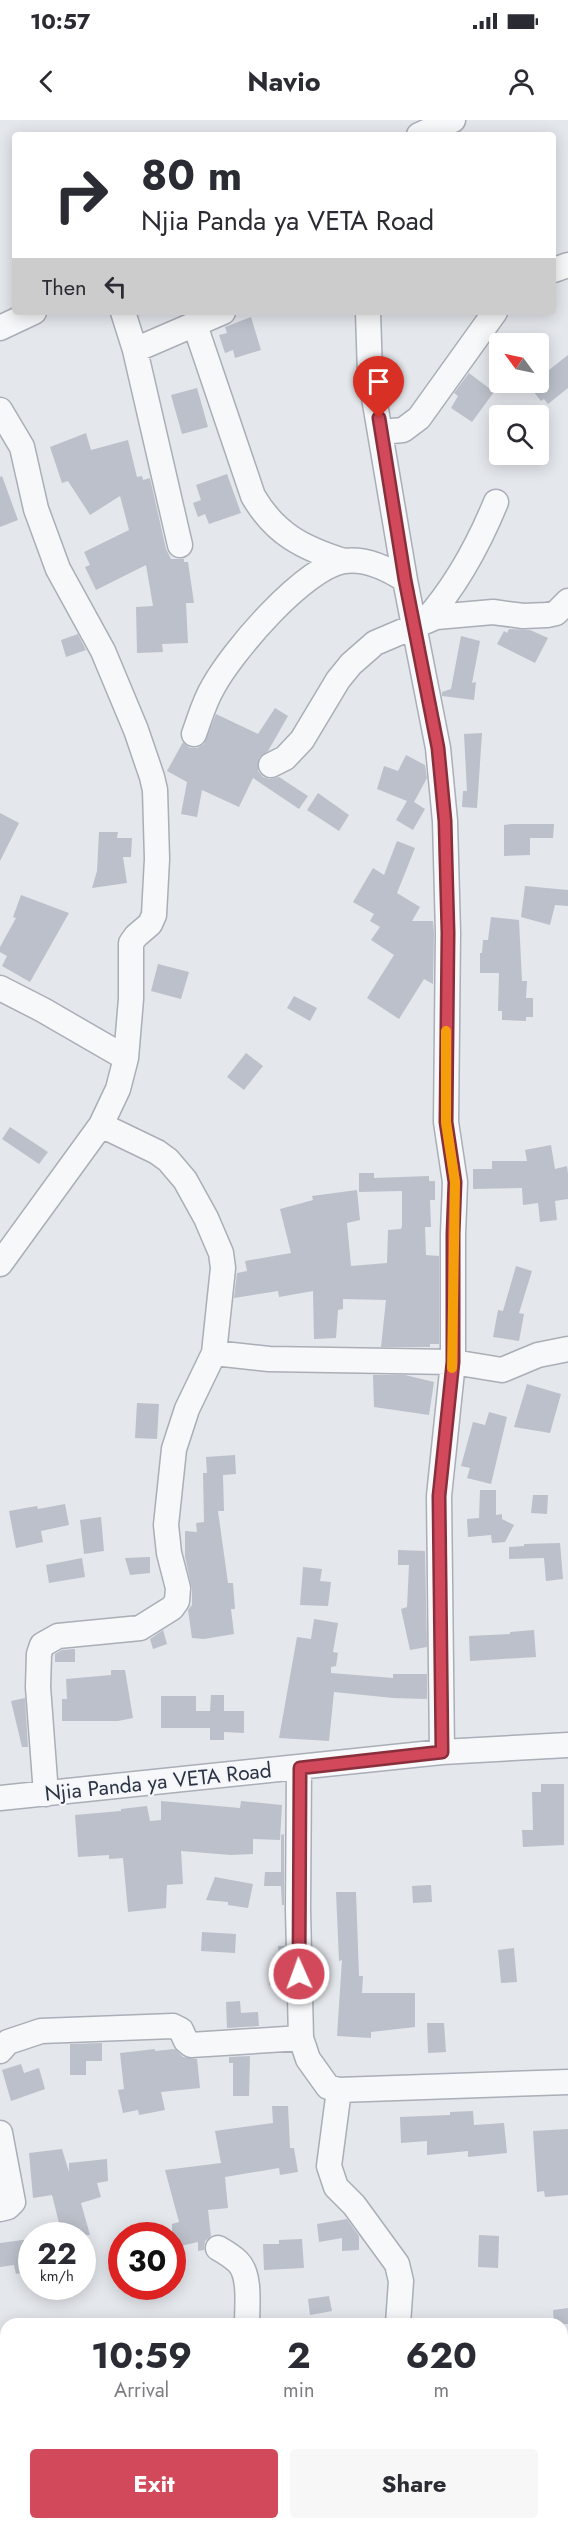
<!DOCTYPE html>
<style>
:root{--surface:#fff;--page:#f7f7f7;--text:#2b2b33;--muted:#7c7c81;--accent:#d1495b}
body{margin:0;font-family:Jost,sans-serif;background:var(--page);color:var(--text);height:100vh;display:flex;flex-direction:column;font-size:22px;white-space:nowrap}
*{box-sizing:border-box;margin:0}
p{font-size:20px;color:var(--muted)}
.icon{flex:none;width:33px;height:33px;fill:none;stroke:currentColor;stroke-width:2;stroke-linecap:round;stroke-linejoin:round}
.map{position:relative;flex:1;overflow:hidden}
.drawer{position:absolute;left:0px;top:2198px;width:568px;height:212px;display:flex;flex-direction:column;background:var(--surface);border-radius:18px 18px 0 0;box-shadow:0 3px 15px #0003}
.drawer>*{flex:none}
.banner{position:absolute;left:12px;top:12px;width:544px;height:183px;border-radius:6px;box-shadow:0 3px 15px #0003;background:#fff;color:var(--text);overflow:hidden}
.needle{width:39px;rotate:303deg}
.buttons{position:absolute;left:489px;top:213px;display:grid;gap:12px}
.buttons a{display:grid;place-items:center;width:60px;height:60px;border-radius:6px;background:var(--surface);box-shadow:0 3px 15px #0003;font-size:30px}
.speed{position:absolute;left:18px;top:2102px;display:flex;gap:12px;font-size:30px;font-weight:700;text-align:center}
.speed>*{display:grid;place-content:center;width:78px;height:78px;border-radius:50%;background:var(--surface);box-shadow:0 3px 15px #0003;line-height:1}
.speed small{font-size:15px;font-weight:400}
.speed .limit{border:9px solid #d22;background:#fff;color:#111}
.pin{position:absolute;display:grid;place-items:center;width:51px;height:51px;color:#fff;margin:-62px -26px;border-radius:50% 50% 50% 0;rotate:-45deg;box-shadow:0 0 6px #0007}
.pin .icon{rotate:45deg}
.me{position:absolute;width:66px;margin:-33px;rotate:358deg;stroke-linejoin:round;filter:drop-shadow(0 0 4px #0008)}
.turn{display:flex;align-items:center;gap:21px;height:126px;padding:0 30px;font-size:27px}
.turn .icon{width:78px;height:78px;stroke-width:2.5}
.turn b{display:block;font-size:42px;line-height:51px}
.then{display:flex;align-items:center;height:57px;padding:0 30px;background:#0003;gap:12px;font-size:22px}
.eta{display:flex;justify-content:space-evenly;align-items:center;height:102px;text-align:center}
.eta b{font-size:36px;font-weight:700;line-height:42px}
.primary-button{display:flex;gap:12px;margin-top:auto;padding:12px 30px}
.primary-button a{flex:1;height:69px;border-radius:6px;background:var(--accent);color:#fff;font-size:24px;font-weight:700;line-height:69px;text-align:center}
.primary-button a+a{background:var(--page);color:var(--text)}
.status{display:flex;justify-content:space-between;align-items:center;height:42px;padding:0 30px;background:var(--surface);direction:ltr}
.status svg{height:16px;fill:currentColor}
header{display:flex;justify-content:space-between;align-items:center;height:78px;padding:0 30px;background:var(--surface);font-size:27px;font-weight:700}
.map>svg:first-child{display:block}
.building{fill:#bbc0ca}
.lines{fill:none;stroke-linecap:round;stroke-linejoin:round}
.minor-casing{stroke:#a9aeb7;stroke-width:27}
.minor{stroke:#f7f8fa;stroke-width:24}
.route-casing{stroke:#882f3b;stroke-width:15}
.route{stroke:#d1495b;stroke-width:10}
.slow{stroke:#f59e0b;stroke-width:10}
.labels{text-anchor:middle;stroke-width:4.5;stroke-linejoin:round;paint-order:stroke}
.street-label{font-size:21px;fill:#2b3445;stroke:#f4f6f9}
</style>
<div class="status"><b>10:57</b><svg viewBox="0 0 49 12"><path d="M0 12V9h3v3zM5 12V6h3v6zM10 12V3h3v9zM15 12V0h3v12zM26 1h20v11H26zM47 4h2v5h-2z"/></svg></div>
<header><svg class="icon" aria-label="back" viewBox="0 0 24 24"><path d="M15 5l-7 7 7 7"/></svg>Navio<svg class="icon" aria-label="person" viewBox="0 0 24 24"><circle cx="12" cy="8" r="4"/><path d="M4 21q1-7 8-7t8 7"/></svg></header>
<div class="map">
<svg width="568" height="2408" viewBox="0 0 568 2408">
<rect width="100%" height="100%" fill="#e4e7ec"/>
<path class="building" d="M251 197 261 230 235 238 233 230 225 233 219 215 227 213 225 207Z
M568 235V268L548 284 544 279 541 281 529 266 538 262V236L549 250Z
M469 253 494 272 472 302 451 288 458 276 454 273Z
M197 268 208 307 182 314 171 275Z
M86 313 91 330 128 320 137 357 142 356 143 360 150 358 166 429 171 439H184V442H188L194 483H186L188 523 162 524 163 532 137 533 136 487 153 486 146 445 96 470 85 447 90 445 84 432 129 410 120 376 90 395 68 361 62 363 50 327Z
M227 354 241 393 209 404 205 394 198 397 193 383 201 380 196 365Z
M2 356 18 400 0 407V357Z
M509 509 530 510 548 518 535 543 497 524 504 511 507 513Z
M78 514 86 530 66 537 61 520Z
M461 516 480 521 472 563 476 562 474 580 442 576V572L451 569Z
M275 588 288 596 268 631 259 638 258 651 263 657 270 659 279 657 308 676 299 689 253 658 239 687 202 670 197 697 181 694 187 662 167 651 183 622 190 628H197L204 624 216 594 258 614Z
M482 613 477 688 462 687 463 671H467L464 614Z
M406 635 425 645 427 658 414 682 425 689 413 710 396 700 407 681 377 669 384 646 398 651Z
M318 673 349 695 339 711 307 690Z
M0 693 19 703 0 741Z
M511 704H554L553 718H530V735L504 736V705Z
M99 712H118L117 718H132L131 737H123L127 763 92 768 97 751Z
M397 721 415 728 397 773 420 787 412 801H433L434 813 433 864 424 859 399 899 367 878 394 835 371 820 380 807 370 801 374 794 353 782 373 748 384 755Z
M525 766 568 770V786L555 785 550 805 521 797Z
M21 775 69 793 30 862 2 846 7 836 0 832V827L16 798 13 797Z
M491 797 519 800 522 861H527L526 878H533V897H526V901L502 900V891H498L499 853H480V833H482L483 820H488Z
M158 844 189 852 181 879 151 871Z
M294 876 317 888 310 901 287 888Z
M246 933 263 946 244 970 227 957Z
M10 1007 48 1032 39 1044 2 1019Z
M551 1025 555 1049 567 1046 568 1054V1079L555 1081 557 1100 540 1102 538 1083 523 1085 522 1068 473 1069V1049H492V1041H527L525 1030Z
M359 1053H374V1058L429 1056V1061H435V1080H430L431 1107H425L426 1135 439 1136V1224H430V1227H381L386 1180 343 1179V1189L338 1190 336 1218 314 1219 313 1171 279 1177 278 1171 234 1178 237 1153 247 1151 245 1141 291 1133 280 1089 313 1080 312 1076 357 1070 360 1100 347 1103 351 1146 387 1143 388 1110 401 1109 402 1106V1071L359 1072Z
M516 1146 532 1151 519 1193 524 1194 519 1221 493 1217 498 1190 503 1191Z
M373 1255H405L434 1262 429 1295 374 1287Z
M527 1264 561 1274 550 1313 514 1307Z
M137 1283 159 1284 157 1319 135 1318Z
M489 1292 507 1297 491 1364 467 1358 470 1348 461 1346 473 1302 485 1305Z
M235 1335 236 1354 223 1355 224 1391H218L228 1463H233L235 1489H231L234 1514 204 1519 192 1518 188 1490 192 1485V1469L185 1437V1411L197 1412 196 1403 204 1402 203 1353H207L206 1337Z
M480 1370H496V1395L502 1394V1399L514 1405 505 1422 492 1423 491 1415 468 1417 467 1399 479 1398Z
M533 1375H548L547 1394 531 1393Z
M65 1384 69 1405 41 1411 43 1422 16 1428 9 1391 37 1386 38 1389Z
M101 1397 104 1431 84 1434 80 1400Z
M560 1423 563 1459 546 1461 544 1438 509 1439V1427L524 1426V1424Z
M398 1430 425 1431 427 1527 410 1530 401 1489 407 1487 409 1445H398Z
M150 1437V1453L130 1455 125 1438Z
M82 1438 85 1457 49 1463 46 1445Z
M303 1447 322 1449 320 1461 331 1462 328 1486 300 1485Z
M314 1499 338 1503 333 1532 338 1533 336 1546 331 1547V1553L393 1558V1554H427V1579L393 1578 334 1572 329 1621 279 1618 297 1517 311 1519Z
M163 1510 167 1524 153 1529 150 1519Z
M534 1510 536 1537 470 1541 469 1516 510 1514V1512Z
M75 1529V1542H55V1534L62 1530Z
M111 1550H125L133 1598 118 1601H62V1579H67L66 1559 111 1555Z
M211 1575H224V1591H244V1613L224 1612V1620H210V1608H161V1576H196V1591H210Z
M25 1578 28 1627H22L11 1581Z
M541 1664H564V1725L523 1727 522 1710H533L532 1672H541Z
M161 1681 240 1688 241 1681 282 1685 280 1720 253 1719V1734L231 1735 181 1731 183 1764 167 1765 166 1788 128 1792 123 1738 109 1739V1735L78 1737 75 1695 121 1691V1689L147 1686 150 1701 161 1700Z
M284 1714V1785H282L281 1766H264L265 1752H281V1715Z
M215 1757 253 1764 248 1788 228 1785V1782L206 1780Z
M431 1765 432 1782 413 1783 412 1766Z
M336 1772H356L359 1856H363L362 1873H415V1907L371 1912V1918L337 1916 342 1840 339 1841Z
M202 1812 236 1814 235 1833 201 1831Z
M278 1826H285L286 1867 269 1865V1849H280Z
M514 1828 517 1862 501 1863 498 1830Z
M240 1881 241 1893 258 1892 259 1906 227 1908 226 1882Z
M427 1903H444L446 1932 428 1933Z
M102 1923V1941H86V1955H70V1924Z
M155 1929V1931L175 1929 183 1937 197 1939 200 1968 161 1972 165 1990 139 1995 138 1990 123 1993 118 1970 124 1969 120 1933Z
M250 1936 249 1976H233V1943H229V1937Z
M21 1944 24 1953 39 1948 45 1969 11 1981 2 1950Z
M272 1986H288L290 2028H294L298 2052 280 2055 279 2048 225 2057 228 2088 208 2090 211 2116 205 2121 204 2130 198 2131V2122L172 2128V2104L179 2102 165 2050 221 2043 215 2011 273 2003Z
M473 1991 474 2005 504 2003 507 2033 468 2037V2031L427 2035V2021L401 2023 400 1997 450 1995V1992Z
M568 2009V2075L545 2077 544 2071 537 2072 533 2011Z
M62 2029 69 2052V2043L107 2039 108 2061 97 2063 101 2077 81 2083 90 2115H62L52 2075 33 2078 29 2033Z
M347 2099 359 2116V2130L342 2131V2118L319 2122 317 2104Z
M479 2115 499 2116 498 2148 478 2147Z
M30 2119 32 2150 16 2154 14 2145 0 2147V2123Z
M302 2119 304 2148 264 2150 263 2124H279V2120Z
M329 2176 332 2191 310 2195 308 2179Z
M568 2188V2204H554L553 2190Z"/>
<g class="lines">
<g class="minor-casing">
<path id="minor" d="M419 15 453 0
M554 150 568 145
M123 192 135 230 180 425
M368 192 370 254 405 460 438 628 445 701 448 813 446 1002 455 1062 453 1114V1242L439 1376 442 1632
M195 205 253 376C275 414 303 428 344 441
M0 208 34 192
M135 230 223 192
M0 290 22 327 36 389 58 449 103 531 136 610 152 657 155 670 157 739 154 795 150 804 136 816 131 823V879L126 938 118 969 101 1005 0 1144
M381 312 403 310 419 298 495 192
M425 501C457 465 478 426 496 382
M194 614C200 598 204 582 213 567 232 532 303 448 344 441 366 438 387 448 405 460
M271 645 285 638 302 620 338 560 351 544 375 523 436 497 493 492 523 496 547 495 556 493 568 481
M0 868 43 890 126 938
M214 1233 269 1239 453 1242 502 1250 538 1235 568 1229
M299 1648 298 1790 301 1918 308 1939 328 1967 339 1970 568 1962
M46 1674 38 1567 39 1534 42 1525 58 1516 140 1508 172 1488 177 1481 178 1468 169 1433 166 1405 174 1329 187 1289 214 1233 223 1148 221 1133 206 1098 185 1060 168 1040 157 1032 101 1005
M0 1678 442 1632 568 1625
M0 1931 8 1922 41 1911 173 1906 181 1910 186 1921 191 1925 301 1918
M339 1970 329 2046 336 2067 354 2085 397 2144 401 2161 398 2204
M0 2013 13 2082 8 2087 0 2089
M218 2128C225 2132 233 2137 238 2142 251 2155 247 2186 247 2204
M562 2239 568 2238
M0 2323 6 2322
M127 2403 128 2408
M280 2403V2408"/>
</g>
<use href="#minor" class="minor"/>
</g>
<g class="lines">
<g class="route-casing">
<path id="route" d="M299 1854 300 1648 442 1632 439 1376 453 1242V1114L455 1062 446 1002 448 813 445 701 438 628 405 460 379 298"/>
</g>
<use href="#route" class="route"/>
<path class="slow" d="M446 911V1002L455 1062 452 1248"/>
</g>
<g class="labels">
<g class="street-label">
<text transform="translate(158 1662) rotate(-6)" y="7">Njia Panda ya VETA Road</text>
</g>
</g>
</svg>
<div class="buttons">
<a><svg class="needle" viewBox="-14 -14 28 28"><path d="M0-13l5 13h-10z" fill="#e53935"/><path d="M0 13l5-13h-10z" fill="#7c7c81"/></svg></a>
<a><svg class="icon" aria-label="search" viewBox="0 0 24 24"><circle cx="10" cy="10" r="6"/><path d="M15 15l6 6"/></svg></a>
</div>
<div class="speed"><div>22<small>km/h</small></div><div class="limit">30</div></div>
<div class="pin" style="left:379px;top:298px;background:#d93025"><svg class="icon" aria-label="arrive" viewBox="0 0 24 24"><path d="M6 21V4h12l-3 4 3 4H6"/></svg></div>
<svg class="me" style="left:299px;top:1854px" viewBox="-20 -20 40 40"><circle r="17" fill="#d1495b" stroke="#fff" stroke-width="3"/><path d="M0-11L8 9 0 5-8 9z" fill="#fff"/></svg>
<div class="banner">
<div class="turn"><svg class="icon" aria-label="right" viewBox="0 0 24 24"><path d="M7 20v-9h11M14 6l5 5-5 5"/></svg><div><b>80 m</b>Njia Panda ya VETA Road</div></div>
<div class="then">Then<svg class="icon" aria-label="left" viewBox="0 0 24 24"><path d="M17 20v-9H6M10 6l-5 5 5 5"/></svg></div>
</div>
<section class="drawer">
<div class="eta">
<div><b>10:59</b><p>Arrival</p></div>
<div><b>2</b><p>min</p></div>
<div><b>620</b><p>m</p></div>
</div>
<div class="primary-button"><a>Exit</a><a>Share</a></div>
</section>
</div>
